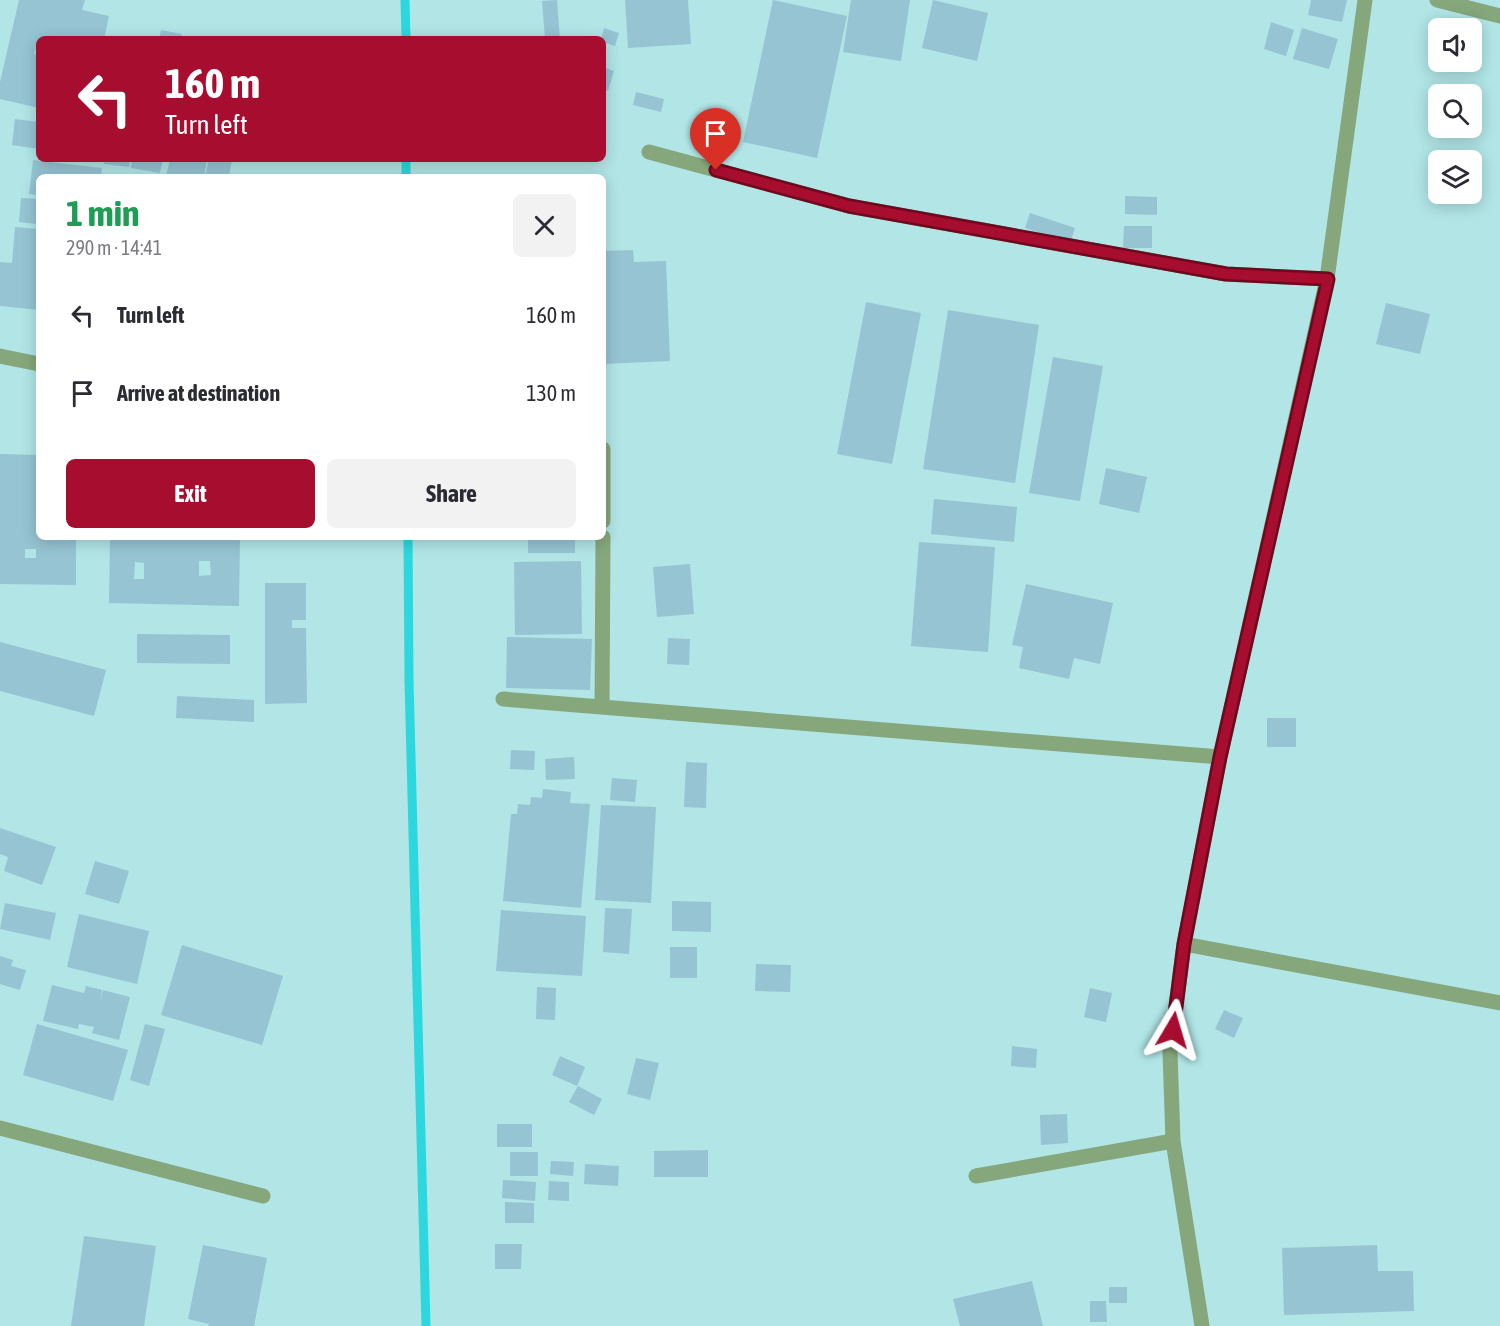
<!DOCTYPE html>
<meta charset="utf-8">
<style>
:root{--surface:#fff;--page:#f2f2f3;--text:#2b2b33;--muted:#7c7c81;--accent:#a70d2f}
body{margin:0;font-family:"Asap Condensed",sans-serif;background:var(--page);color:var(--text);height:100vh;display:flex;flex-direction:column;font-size:22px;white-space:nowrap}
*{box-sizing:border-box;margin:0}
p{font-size:20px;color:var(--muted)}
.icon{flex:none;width:33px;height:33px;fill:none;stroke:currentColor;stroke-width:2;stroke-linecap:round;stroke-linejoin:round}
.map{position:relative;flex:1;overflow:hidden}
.details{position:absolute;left:36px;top:174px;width:570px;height:366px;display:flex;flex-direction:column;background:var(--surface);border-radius:9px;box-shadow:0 3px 15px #0003}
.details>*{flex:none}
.guide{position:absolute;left:36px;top:36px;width:570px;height:126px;border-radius:9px;box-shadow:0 3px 15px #0003;background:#a70d2f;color:#fff;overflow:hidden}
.buttons{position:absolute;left:1428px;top:18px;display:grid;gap:12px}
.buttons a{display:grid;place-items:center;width:54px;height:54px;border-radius:9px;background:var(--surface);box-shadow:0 3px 15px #0003;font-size:30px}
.pin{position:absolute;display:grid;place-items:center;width:51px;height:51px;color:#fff;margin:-62px -26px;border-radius:50% 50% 50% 0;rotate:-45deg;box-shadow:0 0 6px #0007}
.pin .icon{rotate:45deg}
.me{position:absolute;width:66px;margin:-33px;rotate:7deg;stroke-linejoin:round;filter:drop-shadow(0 0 4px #0008)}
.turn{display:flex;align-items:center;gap:21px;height:126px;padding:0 30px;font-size:27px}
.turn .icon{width:78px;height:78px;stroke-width:2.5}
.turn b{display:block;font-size:42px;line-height:51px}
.round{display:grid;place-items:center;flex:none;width:63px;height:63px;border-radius:9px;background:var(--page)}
.overview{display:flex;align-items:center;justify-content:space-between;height:102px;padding:0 30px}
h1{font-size:36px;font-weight:700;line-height:45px;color:#1e9e55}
.button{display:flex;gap:12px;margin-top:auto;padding:12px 30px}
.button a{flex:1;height:69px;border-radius:9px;background:var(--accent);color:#fff;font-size:24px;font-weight:700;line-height:69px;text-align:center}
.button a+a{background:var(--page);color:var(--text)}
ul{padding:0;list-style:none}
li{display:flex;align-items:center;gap:18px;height:78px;padding:0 30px}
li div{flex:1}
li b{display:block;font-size:22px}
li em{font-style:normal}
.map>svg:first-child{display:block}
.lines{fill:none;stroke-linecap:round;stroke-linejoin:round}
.stream{stroke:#2cd8de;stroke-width:9}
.building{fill:#96c4d3;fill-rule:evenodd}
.minor{stroke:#85a77b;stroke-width:15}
.route-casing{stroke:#6d081f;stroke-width:15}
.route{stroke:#a70d2f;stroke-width:10}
</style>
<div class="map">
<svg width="1500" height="1326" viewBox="0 0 1500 1326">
<rect width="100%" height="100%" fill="#b1e5e6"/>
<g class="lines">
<path class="stream" d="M405 0 406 39
M406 159V177
M408 537 409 681 426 1326"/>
</g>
<path class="building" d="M19 0H85L82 10 109 16 104 39H39L34 54 39 55V108L0 99V82Z
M557 0 560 39H545L542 1Z
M625 0H688L691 44 628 48Z
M773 0 847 16 817 158 743 142Z
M851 0H910L901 61 843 52Z
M933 0 988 13 977 61 922 48Z
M1311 0H1347L1342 22 1308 15Z
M1271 22 1294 30 1286 56 1264 49Z
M604 28 619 33 615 46 603 42V39H601Z
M1302 28 1338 39 1329 69 1293 59Z
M161 30 182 34 181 39H159Z
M603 67 614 71 608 91 603 89Z
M636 92 664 99 661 112 633 105Z
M15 119 39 122V149L12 145Z
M105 159H130L129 167 104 164Z
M132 159H163L160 173 131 168Z
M170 159H207L204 177 166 176Z
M209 159H232L229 177H205Z
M33 160 102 168 101 177H39V195L29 194Z
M1125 196 1157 197V215L1125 214Z
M21 198 39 199 37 224 19 222Z
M1030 213 1075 228 1070 243 1025 228Z
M1124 226H1152V248H1123Z
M15 227 39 229V310L0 306V262L12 263Z
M633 250 634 262 666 261 670 361 603 364V251Z
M866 302 921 313 892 464 837 454Z
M1386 303 1430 314 1420 354 1376 344Z
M948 310 1039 325 1015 483 923 469Z
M1053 357 1103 366 1080 501 1029 493Z
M0 454 39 455V537H76V585L0 584ZM25 549H36V558H25Z
M1106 468 1147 477 1139 513 1099 504Z
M934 499 1017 507 1014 542 931 534Z
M110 537H240L239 606 109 603ZM199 561H210L211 575 199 576ZM135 562 144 563V579H134Z
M528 537H575V553H528Z
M919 542 995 547 988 652 911 646Z
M581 561 582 634 515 635 514 562Z
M690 564 694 614 657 617 653 567Z
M265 583H306V620H292V628H306L307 703 265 704Z
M1026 584 1113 603 1100 664 1074 658 1069 679 1019 668 1023 647 1012 645Z
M137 634 230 635V664L137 663Z
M507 637 592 639 590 690 506 688Z
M668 638 690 639 689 665 667 664Z
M0 642 106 670 94 716 0 691Z
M177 696 254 700V722L176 718Z
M1267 718H1296V747H1267Z
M511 750 535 751 534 770 510 769Z
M574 757 575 779 546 780 545 759Z
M686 762 707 763 706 808 684 807Z
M612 778 637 780 635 802 610 800Z
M543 789 571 792 570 803 590 804 581 908 503 901 511 814H517L518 804 530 805 531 797 542 798Z
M601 805 656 807 651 903 595 900Z
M0 828 56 847 42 885 4 871 8 857 0 854Z
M95 861 129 871 119 904 85 894Z
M672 901 711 902V932L672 931Z
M5 903 56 913 50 940 0 929Z
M605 908 632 909 629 954 603 952Z
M501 910 586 916 582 976 496 971Z
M79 914 149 931 137 984 67 967Z
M182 945 283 976 262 1045 161 1015Z
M670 947H697V978H670Z
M0 956 13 960 11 966 26 970 20 990 0 984Z
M756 964 791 965 790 992 755 991Z
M52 985 84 993 86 986 102 990 100 1003 103 990 130 997 119 1040 92 1033 94 1027 79 1024 78 1029 43 1021Z
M537 987 556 988 555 1020 536 1019Z
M1090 988 1112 993 1106 1022 1084 1017Z
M1224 1010 1243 1018 1234 1038 1215 1029Z
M37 1024 128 1050 113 1101 23 1075Z
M145 1024 165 1029 149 1086 130 1080Z
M1012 1046 1037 1049 1036 1068 1011 1066Z
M560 1056 585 1067 577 1086 552 1075Z
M636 1058 659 1063 650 1100 627 1094Z
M578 1086 602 1099 594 1115 569 1102Z
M1067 1114 1068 1143 1041 1145 1040 1115Z
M497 1124H532V1147H497Z
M708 1150V1177H654V1151Z
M510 1152H538V1176H510Z
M551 1161 574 1162 573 1176 550 1174Z
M585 1164 619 1166 618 1186 584 1184Z
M503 1180 536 1182 535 1201 502 1198Z
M549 1181 569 1182V1201L548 1200Z
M505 1202 534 1203V1223H505Z
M84 1236 156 1246 144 1326H71Z
M495 1244H522L521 1269H495Z
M203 1245 267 1258 254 1326H208L209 1324 188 1319Z
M1377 1245 1378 1271H1413L1414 1311 1284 1315 1282 1248Z
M1032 1281 1043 1326H960L953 1299Z
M1109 1287H1127V1303H1109Z
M1090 1301H1106L1107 1322H1090Z"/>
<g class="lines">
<path class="minor" d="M1437 0 1500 16
M649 152 849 206 1226 274 1327 279
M0 356 39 364
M603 521V449
M503 699 1220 757
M602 706 603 537
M1184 944 1500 1003
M0 1128 263 1196
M976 1176 1173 1141
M1202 1326 1173 1141 1170 1052 1184 944 1220 757 1327 279 1365 0"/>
</g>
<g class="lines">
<g class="route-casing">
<path id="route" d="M716 170 849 206 1226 274 1328 279 1220 757 1184 944 1173 1030"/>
</g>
<use href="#route" class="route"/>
</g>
</svg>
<div class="buttons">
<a><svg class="icon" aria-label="sound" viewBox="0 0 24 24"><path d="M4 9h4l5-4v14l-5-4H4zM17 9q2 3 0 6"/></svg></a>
<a><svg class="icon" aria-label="search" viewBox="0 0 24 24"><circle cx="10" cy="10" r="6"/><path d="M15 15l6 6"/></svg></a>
<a><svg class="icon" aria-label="layers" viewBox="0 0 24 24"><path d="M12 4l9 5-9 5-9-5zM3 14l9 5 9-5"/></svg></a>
</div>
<div class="pin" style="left:716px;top:170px;background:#d93025"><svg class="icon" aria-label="arrive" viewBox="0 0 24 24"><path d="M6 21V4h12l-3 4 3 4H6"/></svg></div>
<svg class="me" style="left:1173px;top:1030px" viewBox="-20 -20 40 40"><path d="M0-17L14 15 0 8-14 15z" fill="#a70d2f" stroke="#fff" stroke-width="4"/></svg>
<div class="guide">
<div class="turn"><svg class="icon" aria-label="left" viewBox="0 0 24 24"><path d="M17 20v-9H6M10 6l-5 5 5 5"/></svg><div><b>160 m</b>Turn left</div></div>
</div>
<section class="details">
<div class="overview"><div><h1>1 min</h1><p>290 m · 14:41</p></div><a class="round"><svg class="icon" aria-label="close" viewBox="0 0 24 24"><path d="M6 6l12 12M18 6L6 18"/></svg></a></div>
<ul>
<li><svg class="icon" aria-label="left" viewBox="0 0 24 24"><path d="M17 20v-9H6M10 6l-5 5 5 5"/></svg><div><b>Turn left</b></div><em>160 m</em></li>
<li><svg class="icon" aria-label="arrive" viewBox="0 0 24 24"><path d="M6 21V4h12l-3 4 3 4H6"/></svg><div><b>Arrive at destination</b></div><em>130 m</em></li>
</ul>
<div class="button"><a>Exit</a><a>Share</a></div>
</section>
</div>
